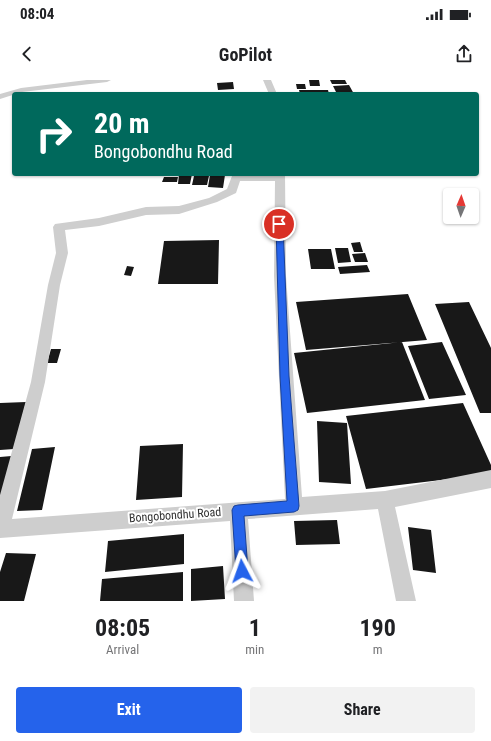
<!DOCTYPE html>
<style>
:root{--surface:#fff;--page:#f2f2f2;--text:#202124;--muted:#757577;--accent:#2563eb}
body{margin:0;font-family:"Roboto Condensed",sans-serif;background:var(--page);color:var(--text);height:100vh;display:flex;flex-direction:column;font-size:15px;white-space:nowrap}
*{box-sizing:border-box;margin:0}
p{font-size:13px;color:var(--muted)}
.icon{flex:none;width:22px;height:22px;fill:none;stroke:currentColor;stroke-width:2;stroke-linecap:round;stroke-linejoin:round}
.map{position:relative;height:521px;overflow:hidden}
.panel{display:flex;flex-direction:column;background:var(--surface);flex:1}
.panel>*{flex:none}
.top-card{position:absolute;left:12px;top:12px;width:467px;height:84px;border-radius:4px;box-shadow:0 1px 3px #0004;background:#00695c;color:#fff;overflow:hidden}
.needle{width:26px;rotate:2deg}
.tools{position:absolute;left:443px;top:108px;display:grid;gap:8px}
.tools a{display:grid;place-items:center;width:36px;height:36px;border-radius:4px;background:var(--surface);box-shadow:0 1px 3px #0004;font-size:20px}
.pin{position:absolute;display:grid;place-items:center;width:34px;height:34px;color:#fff;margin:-17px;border:2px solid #fff;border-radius:50%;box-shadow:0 1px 4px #0007}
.me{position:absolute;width:44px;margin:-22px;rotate:356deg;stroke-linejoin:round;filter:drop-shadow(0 0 3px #0008)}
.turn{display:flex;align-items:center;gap:14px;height:84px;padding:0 16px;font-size:18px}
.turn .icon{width:52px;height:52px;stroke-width:2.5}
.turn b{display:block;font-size:28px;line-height:34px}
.eta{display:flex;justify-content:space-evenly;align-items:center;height:68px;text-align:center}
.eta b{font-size:24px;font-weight:700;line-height:28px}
.button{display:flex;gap:8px;margin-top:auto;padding:8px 16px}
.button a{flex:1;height:46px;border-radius:4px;background:var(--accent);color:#fff;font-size:16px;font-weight:700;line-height:46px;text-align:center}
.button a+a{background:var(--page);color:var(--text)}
.status{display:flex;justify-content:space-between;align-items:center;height:28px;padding:0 20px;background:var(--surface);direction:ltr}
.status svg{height:11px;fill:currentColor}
header{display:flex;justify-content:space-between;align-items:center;height:52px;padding:0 16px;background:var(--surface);font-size:18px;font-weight:700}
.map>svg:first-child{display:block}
.building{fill:#181818}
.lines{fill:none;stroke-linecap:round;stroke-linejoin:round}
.minor{fill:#cecece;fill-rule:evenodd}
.route{fill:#2563eb;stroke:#184099}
.labels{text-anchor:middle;stroke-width:4;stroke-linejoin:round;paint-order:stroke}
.near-street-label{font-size:12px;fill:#313131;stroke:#fff}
</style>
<div class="status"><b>08:04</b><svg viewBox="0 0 49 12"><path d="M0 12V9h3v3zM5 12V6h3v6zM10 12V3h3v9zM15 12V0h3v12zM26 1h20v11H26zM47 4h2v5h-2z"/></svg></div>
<header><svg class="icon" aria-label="back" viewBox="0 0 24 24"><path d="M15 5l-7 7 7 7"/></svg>GoPilot<svg class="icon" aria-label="share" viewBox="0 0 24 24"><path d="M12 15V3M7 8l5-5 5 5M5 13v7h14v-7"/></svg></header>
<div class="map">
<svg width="491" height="521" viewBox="0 0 491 521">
<rect width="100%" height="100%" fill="#fff"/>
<path class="building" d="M309 0H319L320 6H310Z
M330 0H345L347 4H332Z
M233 2 234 9 218 10 217 3Z
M296 4H305L306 9H297Z
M349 5 354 14H337L333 6Z
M299 10H328L329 14H300Z
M179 94H192L190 104H178Z
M210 95H225L223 108 208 107Z
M194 96H209L207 105H192Z
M164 97H178L177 102H162Z
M219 160 218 204H158L164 161Z
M360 162 363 172H354L351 163Z
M335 168H348L351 182 338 183Z
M308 169H331L335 189H311Z
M365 173 368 182H355L352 174Z
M367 185 370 192 340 194 338 187Z
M127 186 134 187 131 196 124 195Z
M408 214 427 260 306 270 296 222Z
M469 222 491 268V333H480L435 224Z
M402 262 425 320 307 333 294 273Z
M442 262 466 315 429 319 408 266Z
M51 269H61L57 283H47Z
M26 322 14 369 0 370V323Z
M463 323 491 385V394L366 409 346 336Z
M317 341 347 343 351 404 319 402Z
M183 364 182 417 136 420 140 366Z
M55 367 42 430 17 431 32 369Z
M23 375 0 437V377Z
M337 440 340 464 296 465 294 441Z
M408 447 431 450 436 493 413 490Z
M184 454V484L105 492 108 461Z
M6 473 36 474 24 521H0V492Z
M223 486 225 519 191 521V489Z
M183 492V521H100L102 499Z"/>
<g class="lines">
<path class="minor" d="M87 0H111L107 2 22 12 0 19V14L21 8Z
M263 0H271L277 14H269Z
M275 94H285L286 196 302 417 385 411 491 390V408L395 427 416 521H396L378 429 248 439 254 521H234L230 441 0 458V415L31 302 48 205 56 173 53 147 55 144 99 138 146 127 179 126 209 118 227 109 232 96ZM240 101H275L274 196 285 419 12 439 45 302 60 205 68 173 65 150 99 146 146 135 179 134 217 122 236 113Z"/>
</g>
<path class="route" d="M279 141 283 144 289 296 299 426 298 430 294 432 244 436 248 491 246 495 242 497 237 495 236 491 232 430 234 426 238 425 287 421 280 296 276 144Z"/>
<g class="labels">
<g class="near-street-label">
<text transform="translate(175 435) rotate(-4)" y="4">Bongobondhu Road</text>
</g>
</g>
</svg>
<div class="tools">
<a><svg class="needle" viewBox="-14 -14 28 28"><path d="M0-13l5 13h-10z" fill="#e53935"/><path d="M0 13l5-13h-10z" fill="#757577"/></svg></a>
</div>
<div class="pin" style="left:279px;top:144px;background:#d93025"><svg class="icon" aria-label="arrive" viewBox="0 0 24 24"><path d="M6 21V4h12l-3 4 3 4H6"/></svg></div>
<svg class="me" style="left:242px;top:491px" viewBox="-20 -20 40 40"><path d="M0-17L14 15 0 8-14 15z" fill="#2563eb" stroke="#fff" stroke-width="4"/></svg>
<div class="top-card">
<div class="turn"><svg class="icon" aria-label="right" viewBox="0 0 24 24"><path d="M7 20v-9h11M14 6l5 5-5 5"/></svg><div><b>20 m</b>Bongobondhu Road</div></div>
</div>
</div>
<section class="panel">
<div class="eta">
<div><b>08:05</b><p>Arrival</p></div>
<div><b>1</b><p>min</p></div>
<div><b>190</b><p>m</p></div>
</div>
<div class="button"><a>Exit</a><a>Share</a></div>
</section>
